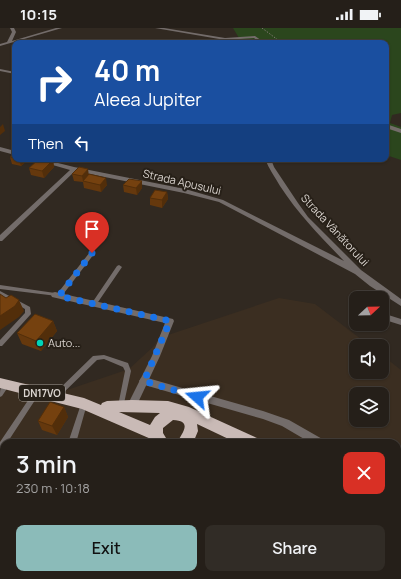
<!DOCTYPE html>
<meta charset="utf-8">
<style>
:root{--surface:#251f19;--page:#312c26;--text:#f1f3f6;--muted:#a3a2a2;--line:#423d38;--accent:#8bbbb9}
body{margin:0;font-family:Manrope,sans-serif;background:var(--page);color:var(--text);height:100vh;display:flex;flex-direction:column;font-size:15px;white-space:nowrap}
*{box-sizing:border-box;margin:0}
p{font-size:13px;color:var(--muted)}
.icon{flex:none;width:22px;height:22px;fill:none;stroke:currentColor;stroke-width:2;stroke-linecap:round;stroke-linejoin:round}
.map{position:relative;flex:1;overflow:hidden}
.sheet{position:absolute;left:0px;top:411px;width:401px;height:140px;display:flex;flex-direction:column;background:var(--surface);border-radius:12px 12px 0 0;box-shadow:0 1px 3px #0004,0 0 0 1px var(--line)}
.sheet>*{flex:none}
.guide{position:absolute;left:12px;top:12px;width:377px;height:122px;border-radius:8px;box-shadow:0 1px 3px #0004,0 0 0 1px var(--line);background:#1a4fa0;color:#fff;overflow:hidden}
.needle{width:26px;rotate:68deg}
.fabs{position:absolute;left:349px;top:263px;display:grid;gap:8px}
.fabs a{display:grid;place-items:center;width:40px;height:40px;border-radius:8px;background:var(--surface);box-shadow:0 1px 3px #0004,0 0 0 1px var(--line);font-size:20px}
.pin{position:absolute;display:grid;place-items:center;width:34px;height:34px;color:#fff;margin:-41px -17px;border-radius:50% 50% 50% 0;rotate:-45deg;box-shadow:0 0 4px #0007}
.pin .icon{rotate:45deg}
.me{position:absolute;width:44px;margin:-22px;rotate:288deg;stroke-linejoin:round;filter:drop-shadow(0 0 3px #0008)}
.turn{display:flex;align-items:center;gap:14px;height:84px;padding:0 16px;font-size:18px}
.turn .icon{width:52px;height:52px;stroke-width:2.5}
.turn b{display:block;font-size:28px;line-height:34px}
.then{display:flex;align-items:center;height:38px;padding:0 16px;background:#0003;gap:8px;font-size:15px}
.round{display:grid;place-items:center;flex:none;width:42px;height:42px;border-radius:8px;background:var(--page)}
.summary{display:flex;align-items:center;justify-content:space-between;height:68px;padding:0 16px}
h1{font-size:24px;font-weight:600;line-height:30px}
.cta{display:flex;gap:8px;margin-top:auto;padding:8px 16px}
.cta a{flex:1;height:46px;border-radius:8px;background:var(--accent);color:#111;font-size:16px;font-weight:600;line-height:46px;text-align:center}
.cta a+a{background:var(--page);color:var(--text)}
.status{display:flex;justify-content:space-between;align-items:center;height:28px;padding:0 20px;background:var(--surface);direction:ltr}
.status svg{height:11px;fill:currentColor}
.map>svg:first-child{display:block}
.built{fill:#3b2e21;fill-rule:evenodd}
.green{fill:#2b461d}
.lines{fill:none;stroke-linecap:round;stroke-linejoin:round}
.path{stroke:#807972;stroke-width:1;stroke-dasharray:1.5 1.5;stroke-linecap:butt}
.service{fill:#736c6a;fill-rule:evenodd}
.minor{fill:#736c6a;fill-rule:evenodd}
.tertiary{fill:#736c6a;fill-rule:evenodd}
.secondary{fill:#9b918e;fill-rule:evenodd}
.trunk{fill:#c9bab6;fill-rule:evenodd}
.wall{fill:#65380d}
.shaded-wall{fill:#522e0a}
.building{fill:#75410f;stroke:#522e0a}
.route{stroke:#1a73e8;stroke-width:7;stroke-dasharray:0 12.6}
.poi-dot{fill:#00d5b7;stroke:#272018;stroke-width:1.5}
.labels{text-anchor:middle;stroke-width:4;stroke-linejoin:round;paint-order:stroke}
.shield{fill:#272018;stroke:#a59f99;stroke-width:1}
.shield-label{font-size:10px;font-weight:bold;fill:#dbd5d0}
.street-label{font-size:11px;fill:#dbd5d0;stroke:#272018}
.poi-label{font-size:11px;fill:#dbd5d0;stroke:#272018;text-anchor:start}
</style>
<div class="status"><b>10:15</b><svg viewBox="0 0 49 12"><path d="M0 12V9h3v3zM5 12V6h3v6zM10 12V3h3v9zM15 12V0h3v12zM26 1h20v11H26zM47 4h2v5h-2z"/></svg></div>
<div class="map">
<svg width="401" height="551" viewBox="0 0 401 551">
<rect width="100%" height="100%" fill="#312921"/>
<path class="built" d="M279 270 315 276 370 318H356V344H382V327L401 342V551H0V357L25 355 64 363 129 341 154 318 159 310ZM356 366H382V392H356ZM4 415H397V547H4Z"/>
<path class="green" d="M233 0H401V85L392 87 390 95 401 99V132L386 127V15H242Z"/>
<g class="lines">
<path class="path" d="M262 0 282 15"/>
<path class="service" d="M92 223 94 224V226L61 269 59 270 57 268 0 261V257L55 265 57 266 90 224Z
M119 237 122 239 96 277H92L91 276 92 275 117 238Z
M0 263 30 279 31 286 2 318H0V312L25 285V281L0 267Z
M104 327 128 335 131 343 123 380 121 381 119 380 118 378 125 343 123 339 104 331 97 332 57 371 55 372 53 371 52 369 53 367 93 328Z
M7 353 9 354 10 356 2 368 0 369C0 362 0 356 7 353Z
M37 361 39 362 40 364 39 366 7 415H4C4 419 4 422 0 423V414L35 362Z
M84 373 86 374 87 376 76 415H68L81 376 82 374Z
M142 547H151L153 551H144Z"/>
<path class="minor" d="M10 0H14L16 4 12 13 56 0H62L0 18V16L7 14 12 4Z
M155 0H164L225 10 255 8 265 15H261L254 10 225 12Z
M0 41 15 44V46L0 43Z
M386 96 401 101V105L386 100Z
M0 119 15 123V127L0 123Z
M32 131H42L74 139 185 161 223 172 344 233C320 208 299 187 280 158 275 149 269 141 265 131H271L274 139 298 175 308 189 361 242 401 271V278L370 258 355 246 219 174 184 165 75 143 2 213H0V207L70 142Z
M55 264 173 291 174 293 160 328 135 381 132 382 129 381 127 378 152 328 165 295 52 269 51 267 52 265Z
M356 278V284L352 283 351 281 352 279Z
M382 285 401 291V297L382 291Z"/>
<path class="tertiary" d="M144 349 263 383 289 392 324 412 325 415H311L282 398 263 391 141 356 139 353 141 350Z"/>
<path class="secondary" d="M113 547H126L125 551H112Z"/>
<path class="trunk" d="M0 350 84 370 101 377 102 375 107 373 132 372 168 373 189 379 257 410 259 415H237L197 396 198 403 193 415H177C181 406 194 393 173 392L163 400V405L169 415H154L151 411 82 381 0 360ZM119 384 160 385 155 389 150 397Z
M397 453 401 454V470L397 469Z"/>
</g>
<path class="wall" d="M15 125V131H28V132L21 138 12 136 10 129Z
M82 131H101L97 135 82 132Z
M53 132 54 139 44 150 31 147 29 140Z
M72 146H89L107 157 101 164 84 160 83 154 74 153Z
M123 157 142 160 137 167 124 164Z
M167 164 168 171 162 180 150 177V170Z
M53 293 57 303 41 323 22 316 17 305Z
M64 379 68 389 57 407 42 402 38 393Z
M4 415V522L0 521V422Z
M401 505V551H376L367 549 190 547H397Z"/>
<path class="shaded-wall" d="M3 96 5 103 0 107V99Z
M19 131H28V132L21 138Z
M97 131H101L97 135Z
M53 132 54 139 44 150 42 143Z
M88 141 89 148 83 153 82 148Z
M106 150 107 157 101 164 100 157Z
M142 153V160L137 167 136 160Z
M167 164 168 171 162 180V172Z
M19 272 24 283 19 289 0 302V288Z
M53 293 57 303 41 323 36 313Z
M64 379 68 389 57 407 52 398Z
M4 461V481L0 477V468Z"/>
<path class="building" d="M15 125V130L10 129Z
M39 131H46L53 132 42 143 29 140Z
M79 139 88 141 82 148 72 146Z
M89 146 106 150 100 157 83 153Z
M129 151 142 153 136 160 123 157Z
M155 162 167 164 162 172 150 170Z
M0 266 6 270 11 267 19 272 15 278 0 288Z
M35 286 53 293 36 313 17 305Z
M50 374 64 379 52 398 38 393Z
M4 415V461L0 468V422Z
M0 474 4 475V518L0 516Z
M397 504 401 505V549L392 547H397Z
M190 547H367V551H189Z"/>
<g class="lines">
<path class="route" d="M92 225 59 268 170 293 144 353 197 369"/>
</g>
<circle class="poi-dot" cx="40" cy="315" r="4"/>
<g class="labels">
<rect class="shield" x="19" y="357" width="46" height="16" rx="3"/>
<g class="shield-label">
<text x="42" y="369">DN17VO</text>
</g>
<g class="street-label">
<text transform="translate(182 154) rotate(13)" y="4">Strada Apusului</text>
<text transform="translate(335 202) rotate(47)" y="4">Strada Vânătorului</text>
</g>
<g class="poi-label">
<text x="48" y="319">Auto...</text>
</g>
</g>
</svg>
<div class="fabs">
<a><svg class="needle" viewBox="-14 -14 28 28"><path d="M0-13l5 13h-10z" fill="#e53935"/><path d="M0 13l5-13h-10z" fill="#a3a2a2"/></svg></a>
<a><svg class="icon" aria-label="sound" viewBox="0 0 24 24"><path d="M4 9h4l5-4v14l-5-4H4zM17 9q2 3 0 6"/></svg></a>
<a><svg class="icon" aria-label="layers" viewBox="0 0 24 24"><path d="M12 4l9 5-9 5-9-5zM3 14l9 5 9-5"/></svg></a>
</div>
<div class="pin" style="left:92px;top:225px;background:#d93025"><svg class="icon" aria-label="arrive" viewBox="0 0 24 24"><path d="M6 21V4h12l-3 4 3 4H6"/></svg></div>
<svg class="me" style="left:197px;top:369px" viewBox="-20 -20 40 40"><path d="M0-17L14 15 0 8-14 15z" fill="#1a73e8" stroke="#fff" stroke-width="4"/></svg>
<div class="guide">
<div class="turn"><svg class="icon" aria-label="right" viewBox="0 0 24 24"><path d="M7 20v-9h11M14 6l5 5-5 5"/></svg><div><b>40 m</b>Aleea Jupiter</div></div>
<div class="then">Then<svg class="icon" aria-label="left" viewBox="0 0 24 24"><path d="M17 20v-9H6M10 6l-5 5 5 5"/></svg></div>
</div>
<section class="sheet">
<div class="summary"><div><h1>3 min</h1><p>230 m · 10:18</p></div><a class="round" style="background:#d93025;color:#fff"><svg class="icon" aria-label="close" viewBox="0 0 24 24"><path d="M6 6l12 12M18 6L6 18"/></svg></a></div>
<div class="cta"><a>Exit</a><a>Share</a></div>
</section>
</div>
